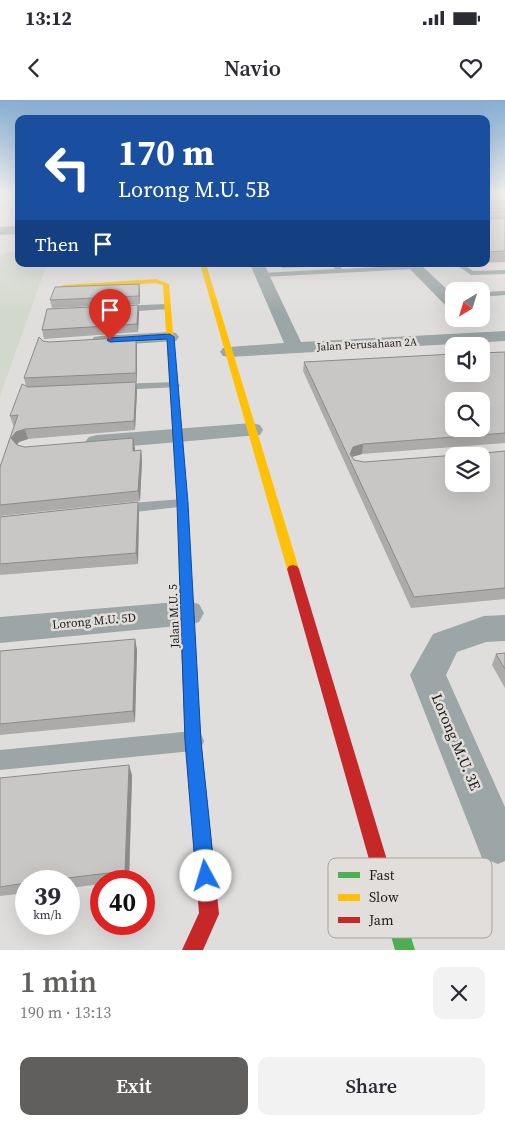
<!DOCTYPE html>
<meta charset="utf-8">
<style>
:root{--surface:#fff;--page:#f2f2f3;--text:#2b2b33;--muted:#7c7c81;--accent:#605f5e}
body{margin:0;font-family:"Source Serif 4",serif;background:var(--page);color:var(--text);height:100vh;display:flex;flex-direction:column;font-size:19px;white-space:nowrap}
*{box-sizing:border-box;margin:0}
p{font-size:16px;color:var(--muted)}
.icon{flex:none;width:28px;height:28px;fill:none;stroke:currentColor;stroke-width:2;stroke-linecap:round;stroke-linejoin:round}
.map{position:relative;height:850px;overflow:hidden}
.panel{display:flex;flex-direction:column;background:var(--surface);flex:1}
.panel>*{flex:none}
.guide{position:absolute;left:15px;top:15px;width:475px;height:152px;border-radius:10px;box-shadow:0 5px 20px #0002;background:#1a4fa0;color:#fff;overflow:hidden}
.needle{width:32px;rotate:218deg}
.fabs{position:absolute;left:445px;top:182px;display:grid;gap:10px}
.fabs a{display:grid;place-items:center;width:45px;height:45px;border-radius:10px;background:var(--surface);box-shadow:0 5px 20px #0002;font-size:25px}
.speed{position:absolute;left:15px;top:770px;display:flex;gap:10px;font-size:25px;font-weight:700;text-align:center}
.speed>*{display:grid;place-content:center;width:65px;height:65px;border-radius:50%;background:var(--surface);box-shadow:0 5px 20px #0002;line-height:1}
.speed small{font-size:12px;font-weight:400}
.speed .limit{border:8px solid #d22;background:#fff;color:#111}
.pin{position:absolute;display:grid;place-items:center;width:42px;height:42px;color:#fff;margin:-51px -21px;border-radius:50% 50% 50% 0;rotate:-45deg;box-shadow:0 0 5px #0007}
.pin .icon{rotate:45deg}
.me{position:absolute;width:55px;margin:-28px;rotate:354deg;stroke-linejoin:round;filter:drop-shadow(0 0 4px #0008)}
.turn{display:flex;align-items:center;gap:18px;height:105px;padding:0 20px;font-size:22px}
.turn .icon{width:65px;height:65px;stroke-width:2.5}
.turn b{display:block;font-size:35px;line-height:42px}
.then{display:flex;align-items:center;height:48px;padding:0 20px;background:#0003;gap:10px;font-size:19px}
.round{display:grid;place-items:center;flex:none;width:52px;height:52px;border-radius:10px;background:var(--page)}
.overview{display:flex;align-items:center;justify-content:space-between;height:85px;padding:0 20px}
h1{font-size:30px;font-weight:600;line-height:38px;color:var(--accent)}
.action{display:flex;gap:10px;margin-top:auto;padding:10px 20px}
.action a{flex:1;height:58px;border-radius:10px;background:var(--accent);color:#fff;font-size:20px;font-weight:600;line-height:58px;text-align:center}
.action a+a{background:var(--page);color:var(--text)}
.status{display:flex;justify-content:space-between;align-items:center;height:35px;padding:0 25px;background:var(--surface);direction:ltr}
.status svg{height:14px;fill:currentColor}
header{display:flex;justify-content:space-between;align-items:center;height:65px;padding:0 20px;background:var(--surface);font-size:22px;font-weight:600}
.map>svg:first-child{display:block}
.green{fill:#d3d8cc}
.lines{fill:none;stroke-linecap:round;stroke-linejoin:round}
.lane{fill:#9da6a6;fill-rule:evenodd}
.street{fill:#9da6a6;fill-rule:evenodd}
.fast{fill:#4caf50;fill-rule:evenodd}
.slow{fill:#ffc107;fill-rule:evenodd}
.jam{fill:#c62828;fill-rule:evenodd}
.wall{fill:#acaba9}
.shaded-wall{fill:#8c8b8a}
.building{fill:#c8c7c5;stroke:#8c8b8a;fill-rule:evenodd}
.route{fill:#1a73e8;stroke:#114b97}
.labels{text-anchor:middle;stroke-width:5;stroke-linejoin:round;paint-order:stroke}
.far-street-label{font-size:11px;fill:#1b1b1a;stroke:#e1dedb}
.street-label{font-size:12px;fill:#1b1b1a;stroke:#e1dedb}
.near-street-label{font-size:15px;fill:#1b1b1a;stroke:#e1dedb}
.key{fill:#e1dedb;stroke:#a6a4a1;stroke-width:1}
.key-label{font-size:14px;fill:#1b1b1a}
</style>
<div class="status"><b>13:12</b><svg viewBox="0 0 49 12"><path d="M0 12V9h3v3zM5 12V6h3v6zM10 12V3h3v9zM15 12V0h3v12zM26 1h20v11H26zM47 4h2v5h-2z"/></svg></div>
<header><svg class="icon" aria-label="back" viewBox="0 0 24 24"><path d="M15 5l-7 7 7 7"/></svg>Navio<svg class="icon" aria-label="heart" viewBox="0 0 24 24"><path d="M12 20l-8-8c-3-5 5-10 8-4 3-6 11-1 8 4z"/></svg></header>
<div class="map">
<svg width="505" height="850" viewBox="0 0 505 850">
<rect width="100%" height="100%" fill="#e0dedc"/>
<path class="green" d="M19 150V164H47L0 296V155Z"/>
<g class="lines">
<path class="lane" d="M331 164H339L342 169 415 165 419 167 415 169 262 177 258 175 262 173 335 169Z
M455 164H463L473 171 505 170V174L471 175Z
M505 191V195L481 197V192Z
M166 204 169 205V209L120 212 116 209 120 206Z
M175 282 180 285 179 287 117 290 111 287 117 284Z
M182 399 189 403 187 406 118 414 111 409 118 404Z
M193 631 201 634 204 641 201 648 193 651 0 670V650Z"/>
<path class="street" d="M19 126V134L0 135V127Z
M250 164H264L301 242 505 231V241L229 257 223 256 220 252 223 248 229 247 284 243Z
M405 164H420L454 196V210L448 208Z
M170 232 176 233 179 237 176 241 100 246 94 245 91 241 94 237 100 236Z
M252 323 260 325 263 330 260 335 97 349 89 347 85 342 89 337 97 335Z
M188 501 199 504 204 513 199 522 188 525 0 543V517Z
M505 515V541L486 542 457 552 446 575 505 707V761L498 764 482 758 410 575 433 534 484 516Z"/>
<path class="fast" d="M381 761 388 763 390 770 415 850H395L372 770 374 763Z"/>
<path class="slow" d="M200 164H206L299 469 297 472H289L287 469Z
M156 179 169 184 187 403 194 515 192 519 187 520 182 519 180 515 177 403 163 185 156 183 63 189 60 187 63 185Z"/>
<path class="jam" d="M293 465 297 466 299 469 390 770 388 777 381 779 374 777 372 770 287 469 289 466Z
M187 510 192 511 194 515 201 641 219 814 203 850H182L199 813 185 641 180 515 182 511Z"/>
</g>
<path class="wall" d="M486 94 505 97V162L486 163Z
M280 164H331L330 166 282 168Z
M139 184 140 191V204L52 208 50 200Z
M138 205 139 213 138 232 44 239 42 230Z
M136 237 137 245V282H136L137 291 135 330 28 339 19 342 17 345 25 347 135 348 134 351 141 350 142 360 140 401 0 416V367L14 325H13L10 316 26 286 24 278 43 241 49 242Z
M505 252V343L362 354 352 357 354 360 364 362 505 351V499L411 508 303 271 304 262Z
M138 402 139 413 138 464 0 475V417Z
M135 539 137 550 135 622 0 635V551Z
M505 553V588L492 565 496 554Z
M132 675 129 780 121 781H101V784L69 788V781H26V793L0 796V678Z"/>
<path class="shaded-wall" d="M139 184 140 191V204L139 196Z
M138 205 139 213 138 232 137 224Z
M136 237 137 245V282L136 273Z
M136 282 137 291 135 330 134 321Z
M25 329 28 339 19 342 14 348 11 338 16 332Z
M133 338 135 348 134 361 133 351Z
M363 344 362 354 351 357 350 354 353 347Z
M141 350 142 360 140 401 138 391Z
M138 402 139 413 138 464 136 453Z
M135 539 137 550 135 622 133 611Z
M129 665 132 675 129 780 125 771Z"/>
<path class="building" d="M486 94H499L505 97V102L488 100 487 109H505V111L488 112 487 119 505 118V151L486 152Z
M139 184V196L50 200 55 187Z
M138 205 137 224 42 230 47 209Z
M39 237 43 241 49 242 136 237V273L24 278Z
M505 252V333L363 344 353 347 350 354 354 360 364 362 457 355 458 348H482L484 353 505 351V488L414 497 304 262 454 254V274H481V253ZM454 301H481V329H454ZM454 356H481V384H454Z
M136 282 134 321 25 329 16 332 11 338 17 345 25 347 133 338V351L141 350 138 391 0 405V367L18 315 10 316 22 284 28 287Z
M138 402 136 453 0 464V417Z
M135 539 133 611 0 624V551Z
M505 553V569L496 554Z
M129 665 125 771 43 781H26V783L0 787V678Z"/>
<linearGradient id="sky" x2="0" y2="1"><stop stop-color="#85add3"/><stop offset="0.44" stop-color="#f1f0ef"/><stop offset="1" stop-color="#f1f0ef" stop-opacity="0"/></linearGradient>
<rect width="505" height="213" fill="url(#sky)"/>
<path class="route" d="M170 234 174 237 188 403 201 641 215 776 212 782 206 785 199 782 196 776 185 641 177 403 167 239 110 242 107 240 110 238Z"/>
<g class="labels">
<g class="far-street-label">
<text transform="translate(367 244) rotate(-3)" y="4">Jalan Perusahaan 2A</text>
</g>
<g class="street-label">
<text transform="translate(174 516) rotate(-92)" y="4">Jalan M.U. 5</text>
<text transform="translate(94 521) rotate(-5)" y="4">Lorong M.U. 5D</text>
</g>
<g class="near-street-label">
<text transform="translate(456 642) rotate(67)" y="5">Lorong M.U. 3E</text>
</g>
</g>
<rect x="328" y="758" width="164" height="80" rx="8" class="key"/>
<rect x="338" y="772" width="22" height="6" fill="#4caf50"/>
<rect x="338" y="794" width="22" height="7" fill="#ffc107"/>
<rect x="338" y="817" width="22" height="6" fill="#c62828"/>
<g class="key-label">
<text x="369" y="780">Fast</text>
<text x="369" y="802">Slow</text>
<text x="369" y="825">Jam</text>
</g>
</svg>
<div class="fabs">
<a><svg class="needle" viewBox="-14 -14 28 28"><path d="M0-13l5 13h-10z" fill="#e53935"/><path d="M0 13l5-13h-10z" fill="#7c7c81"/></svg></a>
<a><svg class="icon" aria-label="sound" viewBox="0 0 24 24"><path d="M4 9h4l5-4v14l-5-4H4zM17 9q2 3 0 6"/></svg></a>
<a><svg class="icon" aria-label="search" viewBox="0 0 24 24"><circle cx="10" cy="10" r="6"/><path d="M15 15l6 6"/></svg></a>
<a><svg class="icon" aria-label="layers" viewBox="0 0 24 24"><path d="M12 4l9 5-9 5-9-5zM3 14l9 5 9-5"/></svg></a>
</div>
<div class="speed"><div>39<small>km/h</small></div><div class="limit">40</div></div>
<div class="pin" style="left:110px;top:240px;background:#d93025"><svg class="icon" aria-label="arrive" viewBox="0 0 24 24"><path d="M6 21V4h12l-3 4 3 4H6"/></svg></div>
<svg class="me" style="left:206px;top:776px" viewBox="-20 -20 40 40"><circle r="19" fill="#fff"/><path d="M0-13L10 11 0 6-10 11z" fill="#1a73e8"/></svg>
<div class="guide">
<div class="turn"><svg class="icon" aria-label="left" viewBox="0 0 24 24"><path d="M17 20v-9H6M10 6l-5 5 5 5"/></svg><div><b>170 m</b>Lorong M.U. 5B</div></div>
<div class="then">Then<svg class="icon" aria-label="arrive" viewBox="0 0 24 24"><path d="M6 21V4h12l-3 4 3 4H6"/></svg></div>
</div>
</div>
<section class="panel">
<div class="overview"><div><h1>1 min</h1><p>190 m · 13:13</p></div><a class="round"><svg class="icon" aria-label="close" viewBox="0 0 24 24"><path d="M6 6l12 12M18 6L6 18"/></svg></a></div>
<div class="action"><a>Exit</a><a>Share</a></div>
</section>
